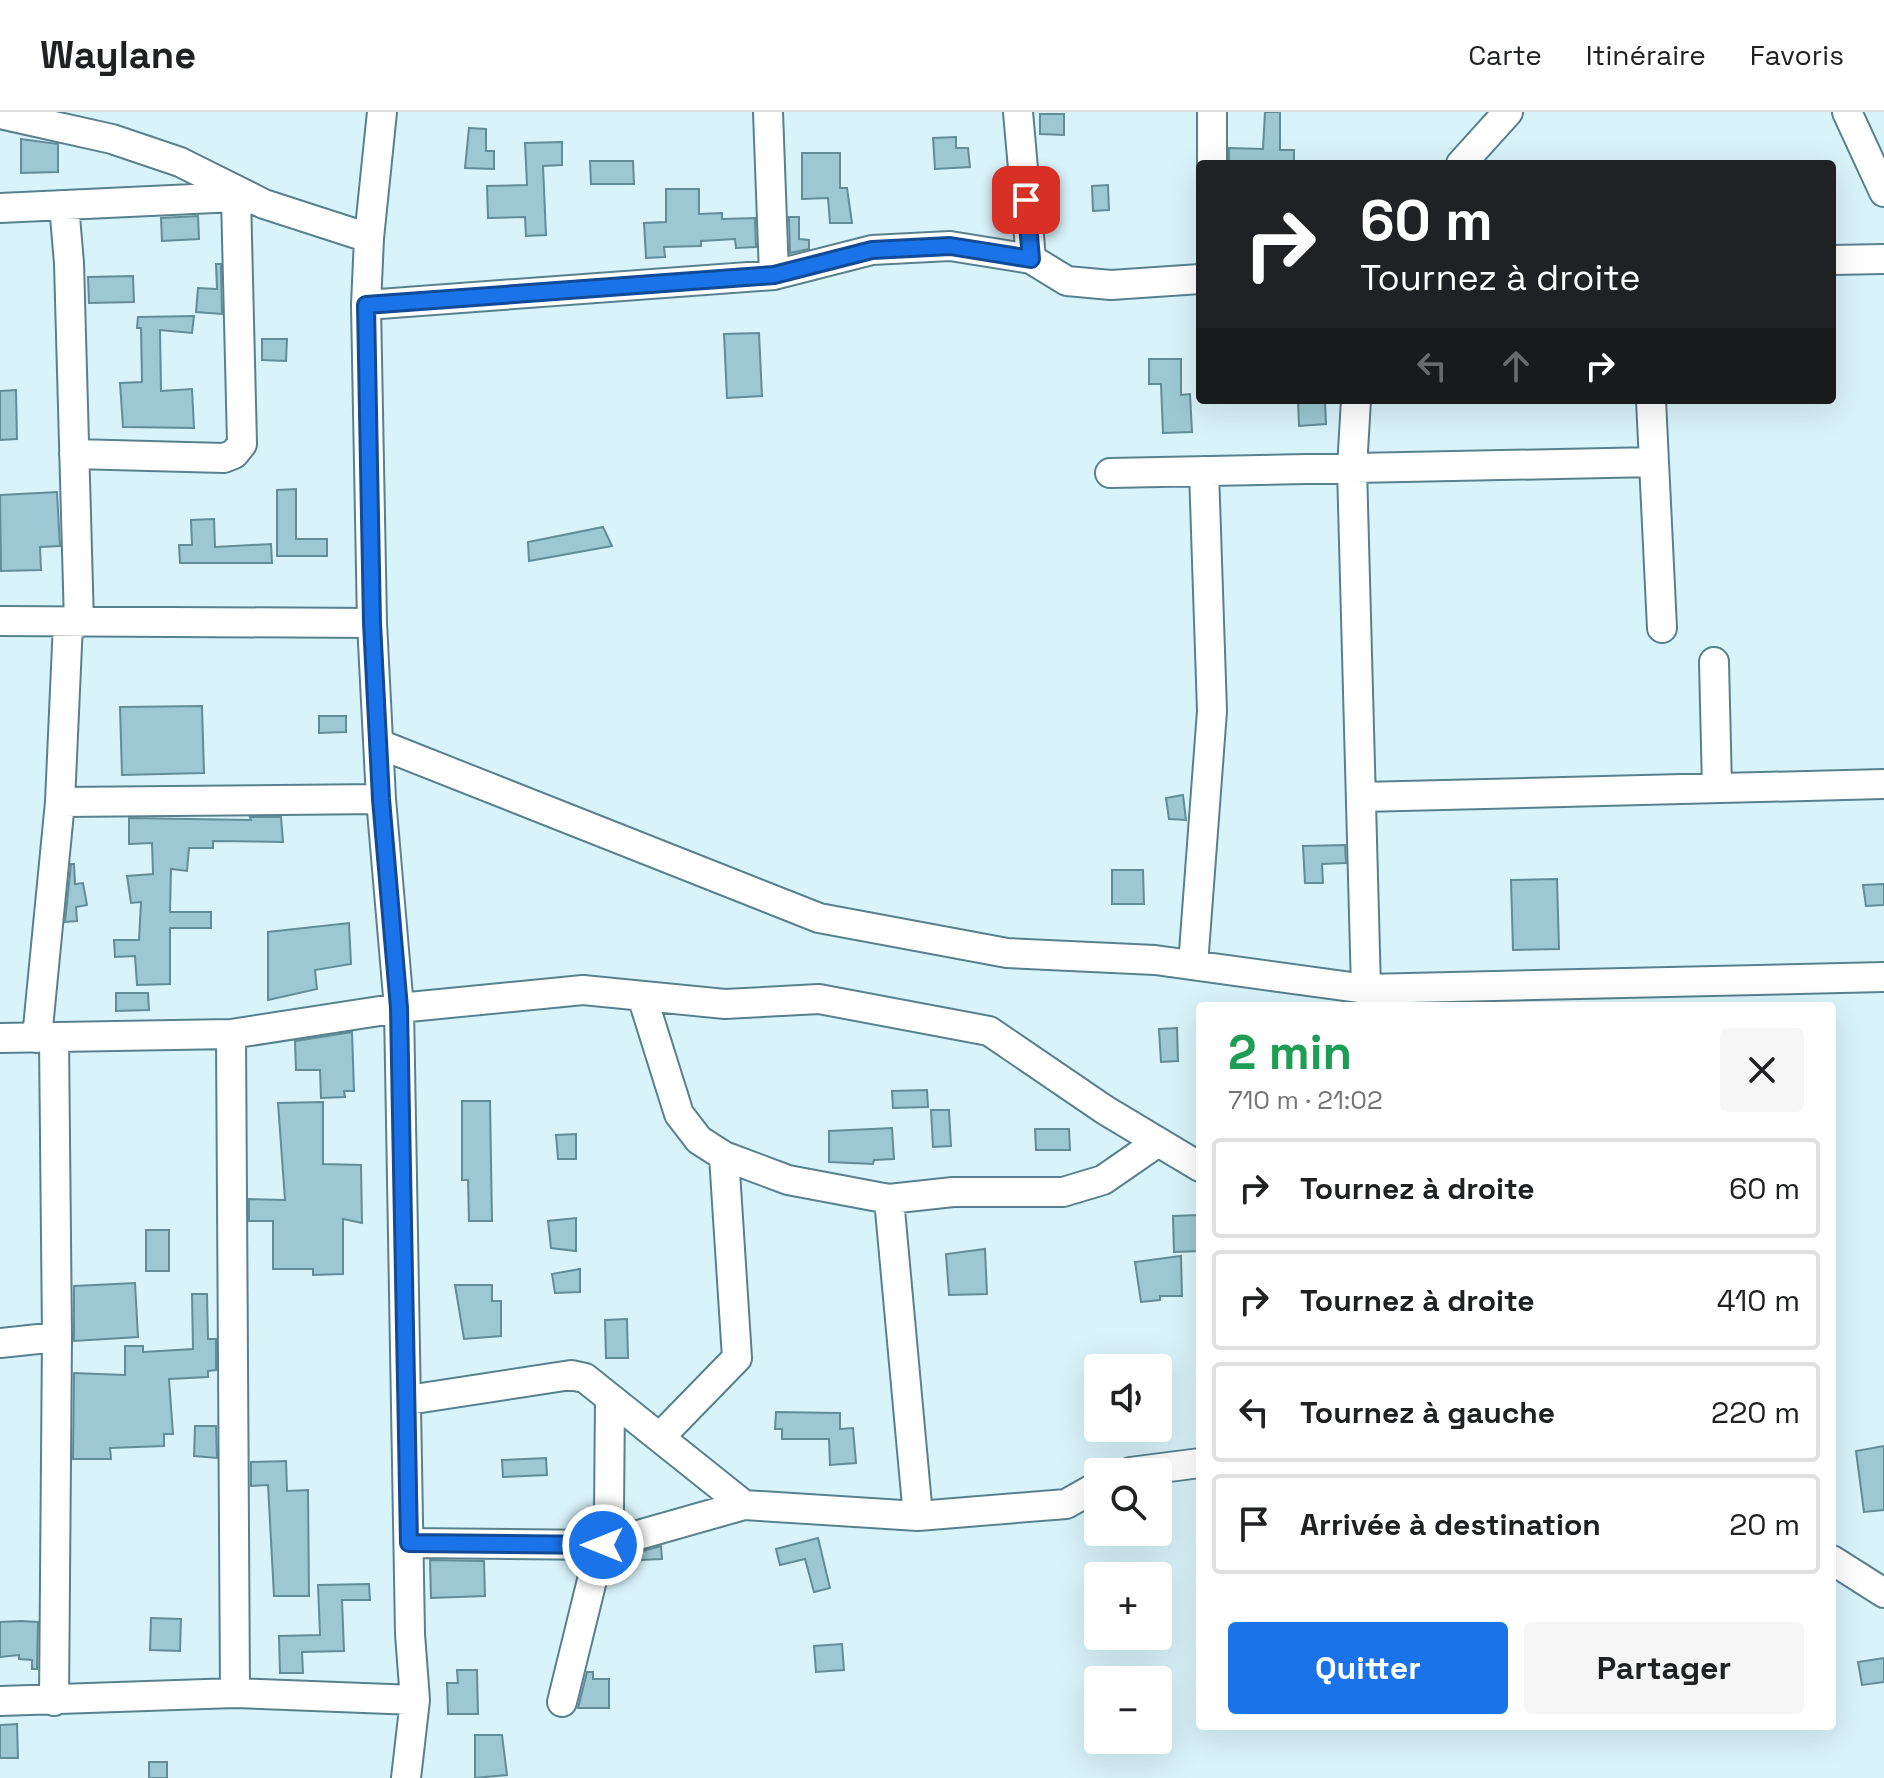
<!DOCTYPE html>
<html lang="fr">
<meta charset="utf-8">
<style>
:root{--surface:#fff;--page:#f6f6f6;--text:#202124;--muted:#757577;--line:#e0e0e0;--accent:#1a73e8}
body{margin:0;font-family:"Space Grotesk",sans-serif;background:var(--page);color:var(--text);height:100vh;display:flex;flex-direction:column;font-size:30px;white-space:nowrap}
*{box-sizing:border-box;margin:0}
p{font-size:26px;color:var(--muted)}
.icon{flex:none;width:44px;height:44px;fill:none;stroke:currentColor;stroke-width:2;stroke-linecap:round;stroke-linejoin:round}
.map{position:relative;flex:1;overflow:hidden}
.drawer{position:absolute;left:1196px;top:890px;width:640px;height:728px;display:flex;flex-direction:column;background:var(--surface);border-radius:8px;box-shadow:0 8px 32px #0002}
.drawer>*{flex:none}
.guide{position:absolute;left:1196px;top:48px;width:640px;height:244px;border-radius:8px;box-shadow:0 8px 32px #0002;background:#202124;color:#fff;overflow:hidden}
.fabs{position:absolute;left:1084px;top:1242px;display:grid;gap:16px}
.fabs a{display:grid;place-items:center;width:88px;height:88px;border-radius:8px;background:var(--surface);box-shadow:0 8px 32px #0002;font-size:40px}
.pin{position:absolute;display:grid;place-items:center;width:68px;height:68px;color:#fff;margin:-34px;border-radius:16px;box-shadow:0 4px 12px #0006}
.me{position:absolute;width:88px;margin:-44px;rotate:270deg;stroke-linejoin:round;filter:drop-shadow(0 0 6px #0008)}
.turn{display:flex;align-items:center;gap:28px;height:168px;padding:0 32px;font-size:36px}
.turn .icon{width:104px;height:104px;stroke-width:2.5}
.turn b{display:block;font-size:56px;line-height:68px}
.lanes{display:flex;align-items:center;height:76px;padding:0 32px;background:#0003;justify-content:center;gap:40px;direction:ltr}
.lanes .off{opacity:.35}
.round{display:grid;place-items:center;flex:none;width:84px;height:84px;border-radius:8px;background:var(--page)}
.head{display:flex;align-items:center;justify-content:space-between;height:136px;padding:0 32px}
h1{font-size:48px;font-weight:700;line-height:60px;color:#1e9e55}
.primary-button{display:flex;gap:16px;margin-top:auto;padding:16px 32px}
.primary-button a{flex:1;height:92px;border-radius:8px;background:var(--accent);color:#fff;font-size:32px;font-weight:700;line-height:92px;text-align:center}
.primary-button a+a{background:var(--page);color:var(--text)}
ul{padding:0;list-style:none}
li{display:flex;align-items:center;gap:24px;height:100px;margin:0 16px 12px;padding:0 16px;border:4px solid var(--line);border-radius:8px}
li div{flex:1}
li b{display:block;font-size:30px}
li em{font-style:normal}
header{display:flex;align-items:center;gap:48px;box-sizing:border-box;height:112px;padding:0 40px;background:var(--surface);border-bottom:2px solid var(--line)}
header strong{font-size:38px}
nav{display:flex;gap:44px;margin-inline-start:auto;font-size:28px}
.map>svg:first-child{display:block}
.building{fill:#9cc7d3;stroke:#628c97;stroke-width:2}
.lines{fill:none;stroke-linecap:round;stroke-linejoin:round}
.minor-casing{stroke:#58818d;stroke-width:32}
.minor{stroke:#fff;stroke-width:28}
.route-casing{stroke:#114b97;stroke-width:20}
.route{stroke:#1a73e8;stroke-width:14}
</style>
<header>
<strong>Waylane</strong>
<nav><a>Carte</a><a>Itinéraire</a><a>Favoris</a></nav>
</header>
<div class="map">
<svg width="1884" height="1666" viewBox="0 0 1884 1666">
<rect width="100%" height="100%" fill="#d9f3fb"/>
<path class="building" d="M1265 0H1280V38H1294V52H1229V36L1263 37Z
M1040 2H1064V23L1040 22Z
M469 16 486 17V39H494V57L465 56Z
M956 25V36H968L970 55 935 57 933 26Z
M21 27 58 32V60L21 61Z
M562 30V53L543 54 546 123 526 124 525 105 488 106 487 74 527 73 525 31Z
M802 41H840V76H847L852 111H830L828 86 802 87Z
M590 49H633L634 72H591Z
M1108 73 1109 98 1093 99 1092 74Z
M666 77H699V102L722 101V107L755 106 756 135 736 136 735 127 701 129V134L664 135 665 145 646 146 644 111 666 110Z
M198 104 199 127 162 129 161 106Z
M789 105H799V127L809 128V137L790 141Z
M216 152H221L222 202 196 200 198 176 217 177Z
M133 164 134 190 89 191 88 165Z
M194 204 192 221 160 218 161 279 192 277 194 316 123 315 120 271 142 270 141 216H137L138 205Z
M759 221 762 284 727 286 724 222Z
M262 227H287L286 249 262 248Z
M1149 247H1181V283L1190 282 1192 320 1163 321 1161 272H1149Z
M16 278 17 327 0 328V279Z
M1298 288H1325L1326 312 1299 314Z
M296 377V427H327V444H277V378Z
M57 380 60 434 40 435 41 458 1 459 0 383Z
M214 407 215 435 271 432 272 451H180L179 433H192L191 408Z
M603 415 612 434 529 449 528 430Z
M202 594 204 661 122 663 120 595Z
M319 604H346V620L319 621Z
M1183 683 1186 708 1169 707 1166 686Z
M250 705H281L283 730 213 729V736H189L187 759 171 757 170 800H211V816H170V872L137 873 135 844 115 845 114 828H139L141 790 131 791 127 764 153 762 152 731 129 732V706L251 708Z
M1345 733 1346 751 1322 752 1323 771H1305L1303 734Z
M71 752H74L75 772 83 771 87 793 76 795 77 809 65 810Z
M1112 758H1143L1144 792H1112Z
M1557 767 1559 837 1513 838 1511 768Z
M1884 772V793L1866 794 1863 773Z
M349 811 351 852 315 858 317 877 268 888V820Z
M116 881H148L149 898 116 899Z
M1177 916 1178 949 1161 950 1159 917Z
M352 920 354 979H344L345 985 321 986 320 958H296L295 929Z
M927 978 928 995 893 996 892 979Z
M462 989H490L492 1109H469L468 1068H462Z
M323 990V1052L361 1053 362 1111 343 1107V1162L313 1163V1157H273V1109H249V1087L285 1088 278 991Z
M931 998H949L951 1034 933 1035Z
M892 1016 894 1047 874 1048 873 1052 829 1050V1019Z
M1035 1017H1069L1070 1038H1036Z
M576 1022V1047H558L556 1023Z
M1200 1103V1139L1174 1140 1173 1104Z
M576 1106V1139L551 1136 548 1109Z
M146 1118H169V1159H146Z
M985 1137 987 1182 949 1183 946 1142Z
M1181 1144 1182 1184H1160V1188L1141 1190 1135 1150Z
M580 1157V1180L555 1181 552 1162Z
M135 1171 138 1225 74 1229V1174Z
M455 1173H492V1189H501V1224L464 1227Z
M192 1182H207L208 1227H216V1258L208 1259V1265L169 1267 173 1322H164V1334L110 1336 111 1347H73L74 1261 125 1263V1234H143V1240L193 1237Z
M627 1207 628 1246H606L605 1208Z
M776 1300 840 1301V1317L853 1316 856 1351 830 1353 829 1327H782V1317H775Z
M195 1314H216L217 1346 194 1344Z
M1884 1334V1398L1864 1400 1856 1339Z
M546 1346 547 1363 503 1365 502 1348Z
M286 1349 287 1379 308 1378 309 1484H274L268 1373 251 1374V1350Z
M818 1426 830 1476 814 1480 805 1447 780 1453 776 1437Z
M661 1434 662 1447 640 1448 639 1440Z
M430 1448 484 1449 485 1484 431 1486Z
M369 1472 370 1488H342L344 1539 302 1540 303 1561H280L279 1524 320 1523 318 1473Z
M151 1506 181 1507 180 1539 150 1538Z
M21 1509 38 1510 37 1557H32V1548L19 1547V1543L0 1545V1510Z
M842 1532 844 1558 816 1560 814 1534Z
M1884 1546V1570L1862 1573 1858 1550Z
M457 1558H477L478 1602H448L447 1571H458Z
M587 1560H593V1567H609V1596H578Z
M17 1612 18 1646H0V1613Z
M475 1623H502L507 1663 475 1666Z
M149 1650H167V1666H149Z"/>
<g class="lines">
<g class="minor-casing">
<path id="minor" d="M382 0 369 126 366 193 372 511 381 687 399 896 410 1522 415 1588 406 1666
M768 0 774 163
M1018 0 1031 147
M1212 0V52
M1847 0 1884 80
M0 2 112 27 180 50 264 92 369 126
M1461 52 1508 0
M64 93 69 151 79 511
M0 96 236 85 248 88
M1832 148 1884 147
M366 193 774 163 872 138 950 134 1031 147 1067 169 1111 173 1200 167
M1356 288 1352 356 1366 877
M1651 288 1662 516
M74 342 224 346 234 342 242 332 236 85
M1110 361 1654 350
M0 509 372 511
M68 511 60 690 381 687
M1714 550 1717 676
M379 632 819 806 1007 841 1155 848 1366 877 1884 865
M1361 685 1884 672
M1193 853 1212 599 1204 359
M642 884 679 1002 699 1028 724 1044 788 1068 889 1087 953 1080H1063L1103 1068 1158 1030
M231 922 235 1581
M0 926 231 922 399 896 583 878 725 892 819 887 989 919 1105 998 1200 1055
M37 926 60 690
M889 1087 918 1404
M0 1231 57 1225
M408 1288 571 1263 585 1266 744 1393
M661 1324 737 1246 724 1044
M1130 1360 1200 1351
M409 1431 603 1433 744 1393 918 1404 1066 1392 1098 1374
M1832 1448 1884 1481
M0 1589 235 1581 415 1588
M54 1589 57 1225 54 926
M562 1590 609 1399 610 1286"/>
</g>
<use href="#minor" class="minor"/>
</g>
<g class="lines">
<g class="route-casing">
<path id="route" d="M603 1433 409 1431 399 896 381 687 372 511 366 193 774 163 872 138 950 134 1031 147 1026 88"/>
</g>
<use href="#route" class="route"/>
</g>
</svg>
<div class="fabs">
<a><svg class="icon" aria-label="sound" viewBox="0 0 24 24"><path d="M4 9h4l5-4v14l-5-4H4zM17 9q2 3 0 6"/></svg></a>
<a><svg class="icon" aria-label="search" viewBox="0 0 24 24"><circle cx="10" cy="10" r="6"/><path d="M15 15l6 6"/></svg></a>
<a>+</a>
<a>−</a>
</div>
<div class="pin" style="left:1026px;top:88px;background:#d93025"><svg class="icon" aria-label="arrive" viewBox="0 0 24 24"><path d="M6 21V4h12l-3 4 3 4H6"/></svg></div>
<svg class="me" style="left:603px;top:1433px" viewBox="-20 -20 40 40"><circle r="17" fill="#1a73e8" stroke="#fff" stroke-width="3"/><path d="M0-11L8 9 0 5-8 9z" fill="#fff"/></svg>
<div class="guide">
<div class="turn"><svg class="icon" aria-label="right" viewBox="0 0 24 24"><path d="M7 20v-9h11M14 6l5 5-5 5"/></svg><div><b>60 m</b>Tournez à droite</div></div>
<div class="lanes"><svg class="icon off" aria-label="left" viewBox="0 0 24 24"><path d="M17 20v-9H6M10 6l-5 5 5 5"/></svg><svg class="icon off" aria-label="ahead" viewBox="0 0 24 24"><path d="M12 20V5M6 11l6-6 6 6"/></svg><svg class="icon" aria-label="right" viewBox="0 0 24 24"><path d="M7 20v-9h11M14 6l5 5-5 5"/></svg></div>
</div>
<section class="drawer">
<div class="head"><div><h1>2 min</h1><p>710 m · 21:02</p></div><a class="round"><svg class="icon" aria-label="close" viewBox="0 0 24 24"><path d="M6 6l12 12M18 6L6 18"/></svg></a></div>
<ul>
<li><svg class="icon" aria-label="right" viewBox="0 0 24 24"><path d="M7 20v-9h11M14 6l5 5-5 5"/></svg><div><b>Tournez à droite</b></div><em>60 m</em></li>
<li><svg class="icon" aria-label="right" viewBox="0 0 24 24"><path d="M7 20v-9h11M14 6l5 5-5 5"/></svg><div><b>Tournez à droite</b></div><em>410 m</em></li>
<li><svg class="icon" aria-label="left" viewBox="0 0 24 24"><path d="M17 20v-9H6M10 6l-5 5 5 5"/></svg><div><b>Tournez à gauche</b></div><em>220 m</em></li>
<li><svg class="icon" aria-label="arrive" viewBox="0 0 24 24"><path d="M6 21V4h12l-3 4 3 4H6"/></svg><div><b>Arrivée à destination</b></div><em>20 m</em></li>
</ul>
<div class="primary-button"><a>Quitter</a><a>Partager</a></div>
</section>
</div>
